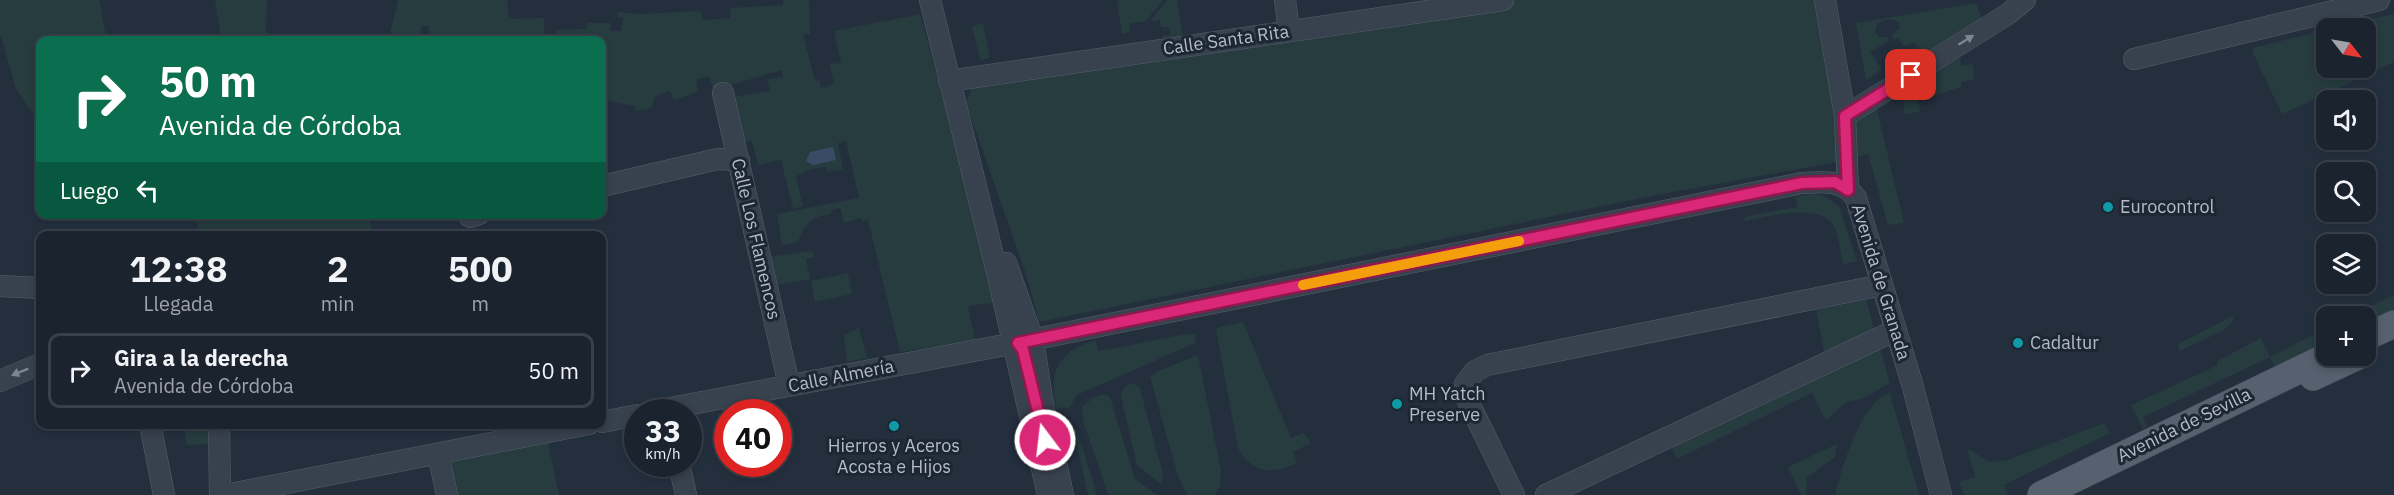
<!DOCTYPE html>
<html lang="es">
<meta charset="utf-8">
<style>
:root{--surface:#1b232e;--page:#282f3a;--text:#f1f3f6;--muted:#a0a4aa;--line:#39404a}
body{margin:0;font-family:"IBM Plex Sans",sans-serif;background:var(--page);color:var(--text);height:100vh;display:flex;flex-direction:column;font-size:22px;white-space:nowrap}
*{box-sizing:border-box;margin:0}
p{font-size:20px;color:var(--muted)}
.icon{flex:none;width:33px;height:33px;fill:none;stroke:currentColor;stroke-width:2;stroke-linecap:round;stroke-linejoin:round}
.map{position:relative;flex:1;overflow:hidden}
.drawer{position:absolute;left:36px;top:231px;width:570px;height:198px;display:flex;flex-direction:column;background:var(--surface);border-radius:12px;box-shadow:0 3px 9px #0003,0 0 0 2px var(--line)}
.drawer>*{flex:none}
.banner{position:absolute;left:36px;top:36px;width:570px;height:183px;border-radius:12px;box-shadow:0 3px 9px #0003,0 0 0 2px var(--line);background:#0b6e4f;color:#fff;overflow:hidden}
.needle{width:39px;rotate:121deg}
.controls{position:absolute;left:2316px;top:18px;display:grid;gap:12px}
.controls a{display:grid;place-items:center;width:60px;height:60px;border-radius:12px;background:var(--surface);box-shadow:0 3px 9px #0003,0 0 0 2px var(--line);font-size:30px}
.speed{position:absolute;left:624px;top:399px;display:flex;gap:12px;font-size:30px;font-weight:700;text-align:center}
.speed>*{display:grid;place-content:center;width:78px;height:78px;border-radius:50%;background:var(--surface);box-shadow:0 3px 9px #0003,0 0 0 2px var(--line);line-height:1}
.speed small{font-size:15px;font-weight:400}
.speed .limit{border:9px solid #d22;background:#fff;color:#111}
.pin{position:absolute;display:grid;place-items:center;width:51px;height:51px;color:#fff;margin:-26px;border-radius:12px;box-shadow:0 3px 9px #0006}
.me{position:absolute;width:66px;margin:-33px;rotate:345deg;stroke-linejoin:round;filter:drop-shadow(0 0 4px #0008)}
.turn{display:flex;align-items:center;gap:21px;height:126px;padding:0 24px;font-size:27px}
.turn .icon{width:78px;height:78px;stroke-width:2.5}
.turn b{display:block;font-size:42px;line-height:51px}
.then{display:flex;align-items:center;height:57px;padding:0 24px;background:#0003;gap:12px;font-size:22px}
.eta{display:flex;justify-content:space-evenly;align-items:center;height:102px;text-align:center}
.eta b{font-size:36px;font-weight:700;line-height:42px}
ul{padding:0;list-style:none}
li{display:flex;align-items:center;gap:18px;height:75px;margin:0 12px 9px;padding:0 12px;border:3px solid var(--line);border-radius:12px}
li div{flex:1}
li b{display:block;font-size:22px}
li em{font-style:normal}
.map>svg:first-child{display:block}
.green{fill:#263c3f}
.water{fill:#394c67}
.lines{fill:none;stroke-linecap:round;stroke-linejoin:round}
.minor-casing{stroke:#565f6c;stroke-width:22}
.major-casing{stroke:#414a57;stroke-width:28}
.minor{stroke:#38414e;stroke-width:21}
.major{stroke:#56606e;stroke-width:27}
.oneway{fill:#7c8592}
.route-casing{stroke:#8e194d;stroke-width:15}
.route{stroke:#db2777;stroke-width:10}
.slow{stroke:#f59e0b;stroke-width:10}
.culture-dot{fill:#0f9aa8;stroke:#1d2633;stroke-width:2}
.labels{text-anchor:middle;stroke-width:6;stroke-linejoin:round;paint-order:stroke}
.street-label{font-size:18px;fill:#b4bcc9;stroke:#1d2633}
.poi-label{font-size:18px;fill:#b4bcc9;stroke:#1d2633;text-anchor:start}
</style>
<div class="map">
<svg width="2394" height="495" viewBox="0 0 2394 495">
<rect width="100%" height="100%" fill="#242f3e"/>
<path class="green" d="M0 0H99L107 40H40V124L16 89 0 34Z
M215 0H267L266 33 307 40H221Z
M398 0H507L509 19 544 18V40H435L437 36 429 33 428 26H421V39L390 33Z
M783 0H809L810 34 803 35 815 81 819 80 821 88 834 84 830 64 841 63 834 31 920 14 998 302 968 306 975 340 900 352 868 220 862 221 861 218 844 223 840 208 832 210 830 214C811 216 804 226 798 242L782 245 777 214 859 198 846 141 838 143 843 169 827 172 826 166 804 171V173L796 176 803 206 793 209 781 160 758 165 752 141 741 142 731 97 770 91 767 79 783 77 782 70 713 90 709 76 696 79 698 92 673 100 672 93 668 91 655 97 652 108 634 111 635 106 602 100V40H556V30L587 29V23H611L610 30 621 31 623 18 618 17V12L640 14 701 11 703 20 730 18 731 8 783 5Z
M1117 0H1163L1146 21 1129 24 1130 32 1122 34Z
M1167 0H1177L1183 39 1163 42V36L1170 35 1169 27H1161L1160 20 1150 21Z
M1503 0H1824L1848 160 1646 197 1039 322 1027 277 966 103 971 91 968 78Z
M1976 3 1982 21 1911 66 1906 58 1919 50 1914 42 1904 47 1898 38 1894 40 1891 34 1900 29 1899 22 1889 19 1878 23 1875 32 1879 37H1887L1889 41 1870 52 1882 70 1866 80 1856 23Z
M2394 14V62L2282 114 2253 53V48L2326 30V68H2366V28H2332Z
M983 23 990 58 980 60 972 26Z
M1960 56 1961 66 1973 64 1974 79 1962 82 1961 87 1932 96 1930 73Z
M1916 82 1920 112 1905 114 1901 90Z
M1876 106 1904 223 1888 225 1868 154 1856 158 1853 129 1856 118Z
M1812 194 1822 195 1839 206 1857 261 1843 264C1840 252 1839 232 1832 223 1816 203 1765 217 1745 221L1744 217 1797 207 1796 197Z
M192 215H368L374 235H198V224Z
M813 251 814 257 806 259 810 279 772 286 768 257Z
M848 273 852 294 815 302 811 281Z
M2394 295V309L2366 322V316H2350Z
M1864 300 1867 301 1875 334 1825 357 1816 310Z
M2233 316V321L2224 330 2180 351 2178 344Z
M1243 322 1291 438 1304 433 1311 443 1293 452 1297 463C1271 475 1253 474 1238 448L1216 330 1217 328Z
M859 328 867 358 847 362 844 335Z
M2326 328V342L2274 367 2270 357 2143 417 2147 427 2143 429 2131 405 2218 365 2217 361 2261 338 2270 357Z
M1193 333 1196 335 1195 343 1077 395 1068 410 1067 407 1056 410C1048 372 1058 351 1096 340L1098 351Z
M1880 347 1890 383 1862 399 1846 402 1826 421 1812 393 1677 459 1671 446Z
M1198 355 1221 471 1220 486 1215 495H1187L1178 476 1150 377 1156 372Z
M1130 384H1135L1140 389 1163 474 1161 484 1137 465 1121 396 1123 389Z
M1890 393 1919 495H1835C1841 470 1862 399 1890 393Z
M1105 394 1110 397 1135 479 1157 495H1108L1083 421 1082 407 1094 397Z
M2104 423 2110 433 2004 485 2008 493 2005 495H1964L1959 482 1975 477 1967 448 1989 462 2008 460Z
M185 425H213L214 444 186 445Z
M1073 428 1077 430 1097 495H1088Z
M548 443 559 495H456L448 462Z
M1837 444 1835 457 1807 477 1806 495H1801L1788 467Z"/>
<path class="water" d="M833 147 836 160 813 165 806 161 810 152Z"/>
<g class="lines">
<g class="minor-casing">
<path id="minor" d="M930 0 998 276 1048 495
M1285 0 1289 31
M1825 0 1845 116 1848 190
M2134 59 2379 0
M949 81 1503 0
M723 93 789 385
M1845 116 2008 14 2025 0
M602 186 718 159 739 160
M470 217 479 214
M1006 263 1033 340 1043 405 1063 495
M0 286 40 288
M0 381 40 364
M649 412 1026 341 1802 183C1823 182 1842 179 1856 198L1913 387 1941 495
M602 422 638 415
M150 424 164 495
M219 424 220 495
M438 454 447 495
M679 464 686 495
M225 495 589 424
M1514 495 1468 401 1465 384 1475 371 1487 365 1882 285
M1546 495 1896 330"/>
</g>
<g class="major-casing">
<path id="major" d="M2366 337 2394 324
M2313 377 2358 356
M2041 495 2328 356"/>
</g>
<use href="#minor" class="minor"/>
<use href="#major" class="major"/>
</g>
<defs><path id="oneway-solid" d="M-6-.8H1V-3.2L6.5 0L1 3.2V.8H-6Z" transform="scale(1.5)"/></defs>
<g class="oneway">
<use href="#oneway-solid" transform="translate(1966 40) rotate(-32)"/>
<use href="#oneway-solid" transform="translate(20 372) rotate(158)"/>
</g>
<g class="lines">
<g class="route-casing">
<path id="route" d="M1045 440 1023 350 1018 343 1802 183 1835 182 1848 190 1845 116 1911 75"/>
</g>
<use href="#route" class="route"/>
<path class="slow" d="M1303 285 1519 241"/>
</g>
<g class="culture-dot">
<circle cx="2108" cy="207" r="6"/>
<circle cx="2018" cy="343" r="6"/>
<circle cx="1397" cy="404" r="6"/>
<circle cx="894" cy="426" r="6"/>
</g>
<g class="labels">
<g class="street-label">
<text transform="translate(1226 40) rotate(-8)" y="6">Calle Santa Rita</text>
<text transform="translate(756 239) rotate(77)" y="6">Calle Los Flamencos</text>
<text transform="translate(1881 282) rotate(73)" y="6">Avenida de Granada</text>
<text transform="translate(841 376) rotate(-11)" y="6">Calle Almería</text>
<text transform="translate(2184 425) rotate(-26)" y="6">Avenida de Sevilla</text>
</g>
<g class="poi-label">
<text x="2120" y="213">Eurocontrol</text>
<text x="2030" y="349">Cadaltur</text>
<text x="1409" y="400">MH Yatch<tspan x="1409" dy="21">Preserve</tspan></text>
<text x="894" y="452" text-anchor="middle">Hierros y Aceros<tspan x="894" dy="21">Acosta e Hijos</tspan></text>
</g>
</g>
</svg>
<div class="controls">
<a><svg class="needle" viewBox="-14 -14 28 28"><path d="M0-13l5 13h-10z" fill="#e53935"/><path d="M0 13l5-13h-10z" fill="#a0a4aa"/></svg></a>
<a><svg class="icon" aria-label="sound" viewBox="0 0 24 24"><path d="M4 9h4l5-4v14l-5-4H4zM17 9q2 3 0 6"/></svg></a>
<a><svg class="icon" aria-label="search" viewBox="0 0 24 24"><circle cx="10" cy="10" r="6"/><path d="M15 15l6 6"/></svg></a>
<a><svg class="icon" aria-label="layers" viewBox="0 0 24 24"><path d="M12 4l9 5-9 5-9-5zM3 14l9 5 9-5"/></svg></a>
<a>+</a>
</div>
<div class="speed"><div>33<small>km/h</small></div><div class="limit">40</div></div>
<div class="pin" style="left:1911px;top:75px;background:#d93025"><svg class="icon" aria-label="arrive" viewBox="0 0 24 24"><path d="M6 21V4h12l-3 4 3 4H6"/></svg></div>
<svg class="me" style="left:1045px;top:440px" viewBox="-20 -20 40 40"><circle r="17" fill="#db2777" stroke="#fff" stroke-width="3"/><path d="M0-11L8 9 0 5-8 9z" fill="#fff"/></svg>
<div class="banner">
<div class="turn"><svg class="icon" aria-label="right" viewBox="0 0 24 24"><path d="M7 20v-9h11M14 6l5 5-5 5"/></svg><div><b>50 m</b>Avenida de Córdoba</div></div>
<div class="then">Luego<svg class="icon" aria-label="left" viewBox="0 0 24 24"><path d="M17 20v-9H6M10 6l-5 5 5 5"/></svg></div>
</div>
<section class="drawer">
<div class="eta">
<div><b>12:38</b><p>Llegada</p></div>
<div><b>2</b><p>min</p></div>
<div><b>500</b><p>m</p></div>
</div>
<ul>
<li><svg class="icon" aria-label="right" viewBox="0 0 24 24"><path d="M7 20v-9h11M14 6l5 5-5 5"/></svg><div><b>Gira a la derecha</b><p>Avenida de Córdoba</p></div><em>50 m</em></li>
</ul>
</section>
</div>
